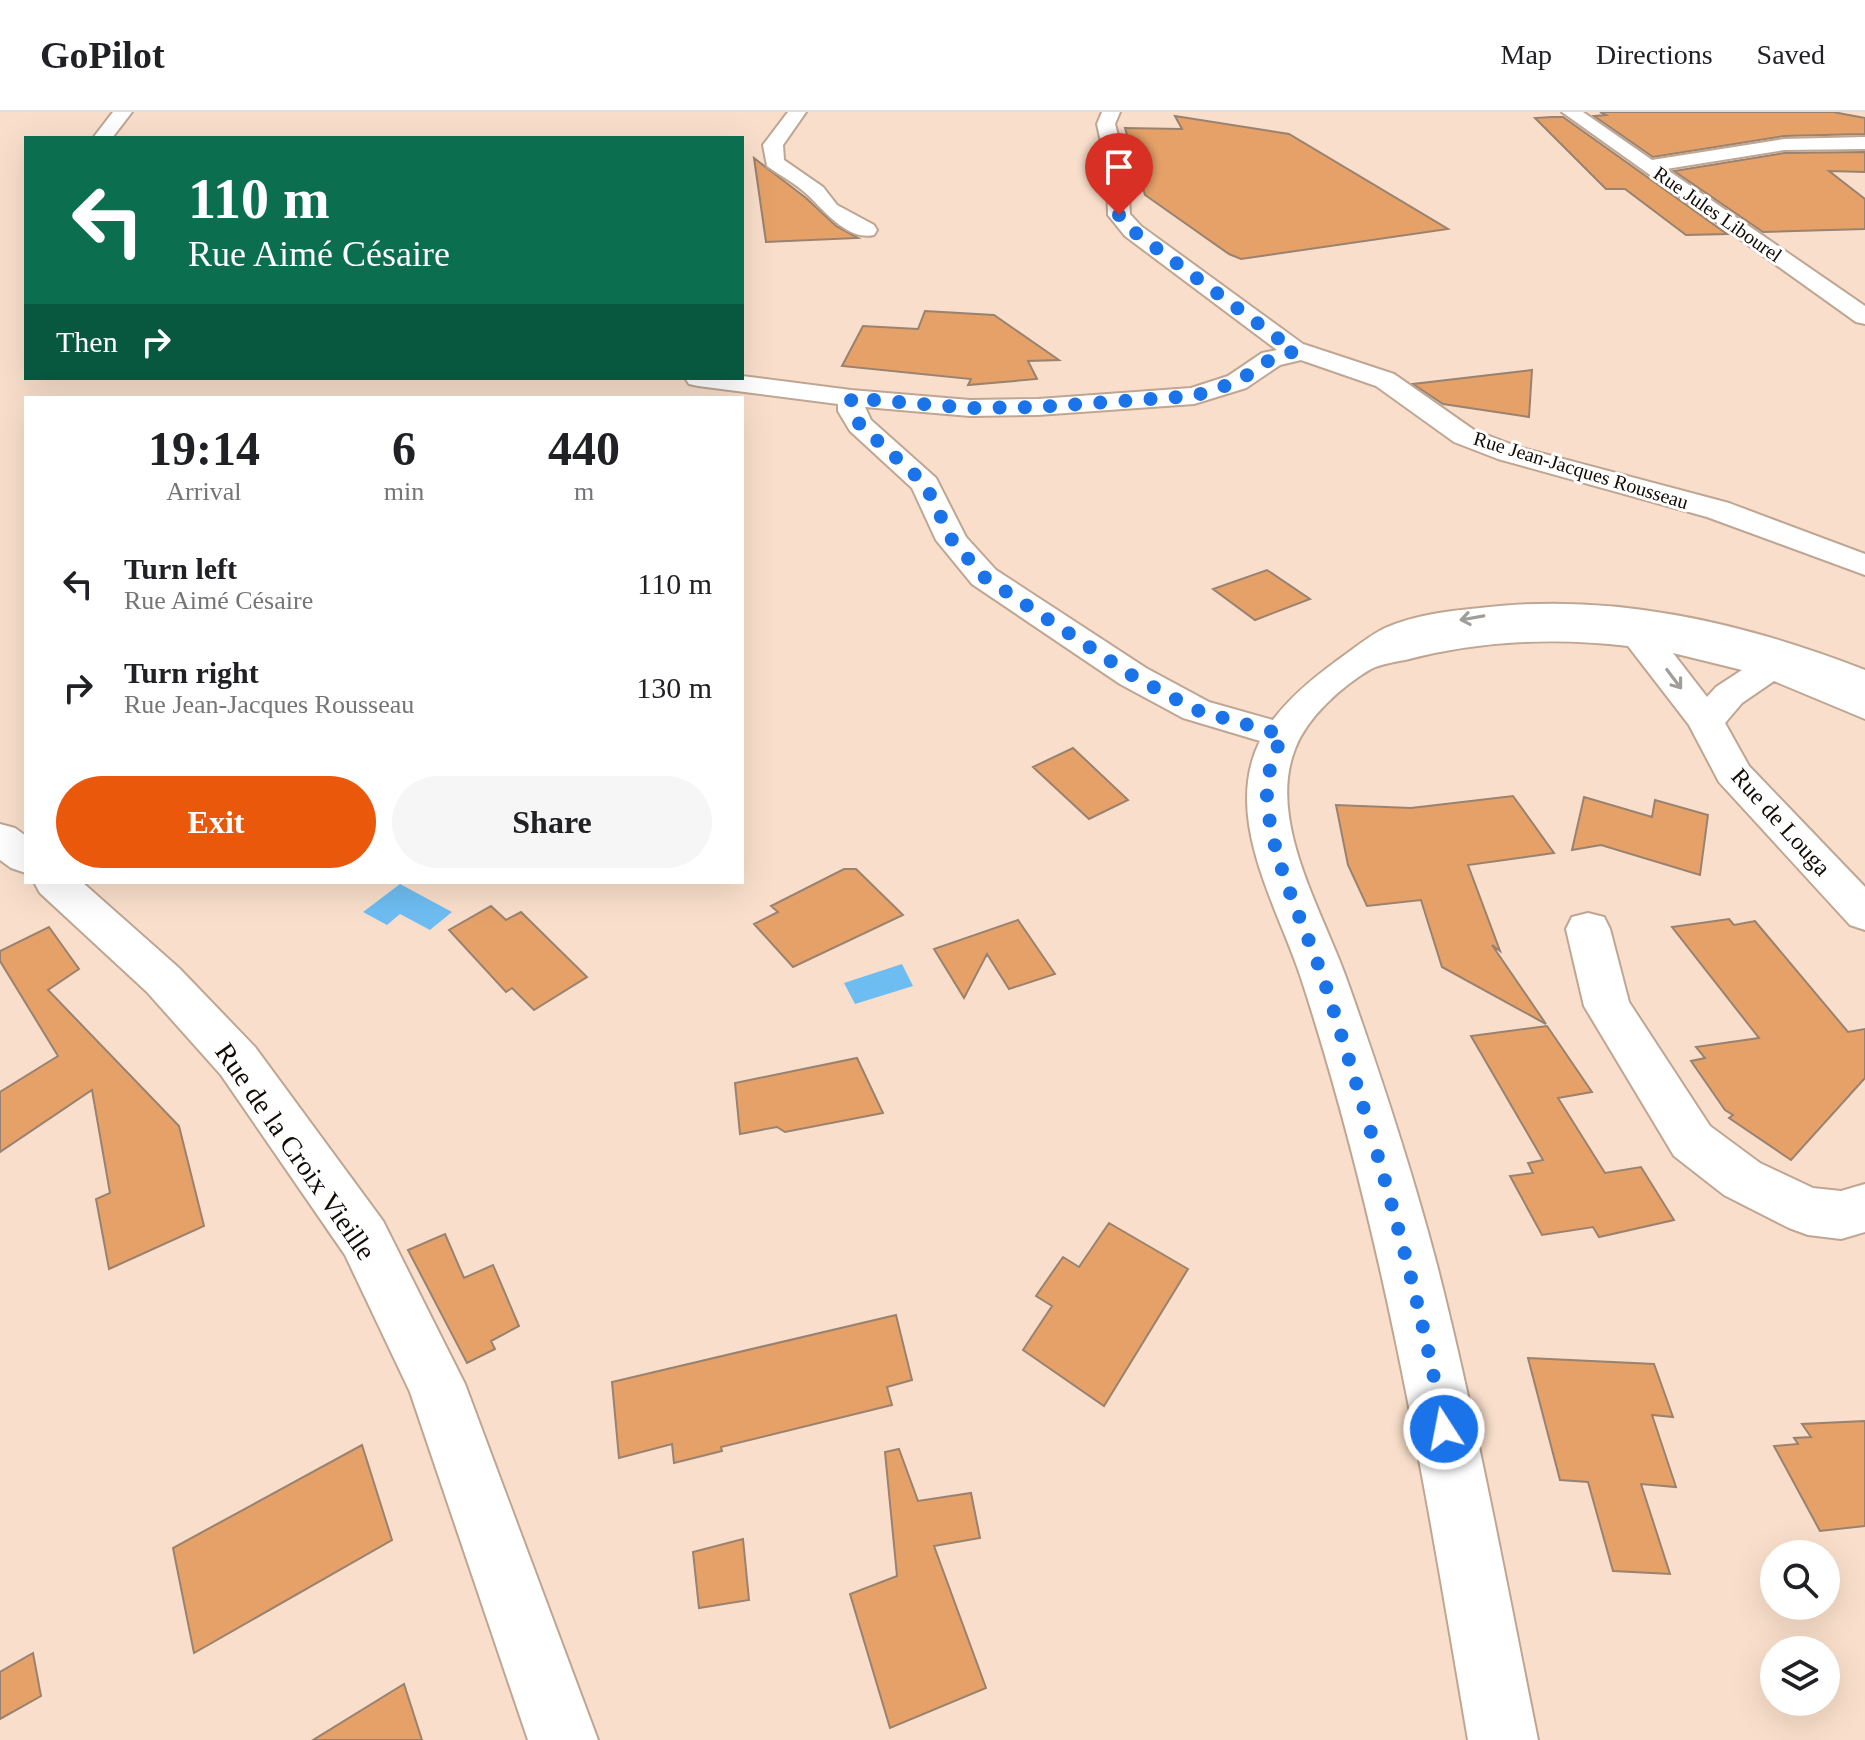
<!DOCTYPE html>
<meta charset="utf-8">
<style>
:root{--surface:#fff;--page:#f6f6f6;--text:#202124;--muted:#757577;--line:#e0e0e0;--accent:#ea580c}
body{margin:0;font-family:"Times New Roman",serif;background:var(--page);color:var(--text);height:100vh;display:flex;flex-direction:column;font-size:30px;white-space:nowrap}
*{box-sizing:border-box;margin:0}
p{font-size:26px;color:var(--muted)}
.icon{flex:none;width:44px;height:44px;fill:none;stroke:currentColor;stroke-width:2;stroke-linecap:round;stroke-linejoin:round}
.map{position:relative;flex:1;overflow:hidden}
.drawer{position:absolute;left:24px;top:284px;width:720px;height:488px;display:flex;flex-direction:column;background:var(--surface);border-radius:0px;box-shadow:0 8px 32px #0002}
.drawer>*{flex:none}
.guide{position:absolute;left:24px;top:24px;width:720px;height:244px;border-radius:0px;box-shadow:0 8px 32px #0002;background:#0b6e4f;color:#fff;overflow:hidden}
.controls{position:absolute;left:1760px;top:1428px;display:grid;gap:16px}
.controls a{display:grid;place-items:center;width:80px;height:80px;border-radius:50%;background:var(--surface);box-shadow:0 8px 32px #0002;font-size:40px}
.pin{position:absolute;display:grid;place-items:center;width:68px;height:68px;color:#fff;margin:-82px -34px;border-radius:50% 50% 50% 0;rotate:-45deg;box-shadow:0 0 8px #0007}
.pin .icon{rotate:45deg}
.me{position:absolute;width:88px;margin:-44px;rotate:349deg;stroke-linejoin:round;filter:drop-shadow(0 0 6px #0008)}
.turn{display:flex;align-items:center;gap:28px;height:168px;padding:0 32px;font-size:36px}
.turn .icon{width:104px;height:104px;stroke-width:2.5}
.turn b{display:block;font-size:56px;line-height:68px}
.then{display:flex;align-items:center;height:76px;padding:0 32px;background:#0003;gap:16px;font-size:30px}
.eta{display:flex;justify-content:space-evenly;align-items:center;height:136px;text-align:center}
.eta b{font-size:48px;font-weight:600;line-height:56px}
.action{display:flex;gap:16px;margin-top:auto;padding:16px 32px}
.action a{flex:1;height:92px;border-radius:48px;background:var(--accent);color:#fff;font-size:32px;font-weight:600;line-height:92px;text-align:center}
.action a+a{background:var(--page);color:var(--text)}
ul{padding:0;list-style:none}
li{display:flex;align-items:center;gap:24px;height:104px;padding:0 32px}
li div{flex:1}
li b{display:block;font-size:30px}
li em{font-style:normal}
header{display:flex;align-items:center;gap:48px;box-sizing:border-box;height:112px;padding:0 40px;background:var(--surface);border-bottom:2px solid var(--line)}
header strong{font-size:38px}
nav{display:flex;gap:44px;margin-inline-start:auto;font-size:28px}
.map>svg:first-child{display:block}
.water{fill:#6ebdf2}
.building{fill:#e5a168;stroke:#99826f;stroke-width:2}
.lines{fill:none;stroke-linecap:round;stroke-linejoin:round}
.minor-casing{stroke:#bfa693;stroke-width:4}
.minor{fill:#fff;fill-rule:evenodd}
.oneway{stroke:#a09d9b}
.route{stroke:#1a73e8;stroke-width:14;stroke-dasharray:0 25.2}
.labels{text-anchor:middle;stroke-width:6;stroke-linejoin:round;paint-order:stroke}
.far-street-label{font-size:20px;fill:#120a04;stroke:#fff}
.street-label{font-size:24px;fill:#120a04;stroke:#fff}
.near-street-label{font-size:28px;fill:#120a04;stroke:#fff}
</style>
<header>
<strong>GoPilot</strong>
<nav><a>Map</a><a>Directions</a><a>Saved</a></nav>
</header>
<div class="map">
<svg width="1865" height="1628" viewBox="0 0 1865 1628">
<rect width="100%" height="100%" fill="#f9dfcb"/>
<path class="water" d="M400 772 452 800 430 818 400 802 387 813 363 800Z
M902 852 913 874 855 892 844 871Z"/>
<path class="building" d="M1600 0H1833L1865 6V22L1784 24 1653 45 1594 4 1606 3Z
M1175 4 1289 22 1448 117 1241 147 1229 142 1145 83 1125 16 1182 17Z
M1552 5H1563L1727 122 1686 123 1625 77H1606L1535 6Z
M1865 40V60L1829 59 1865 87V117L1763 120 1674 59 1784 41Z
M754 46 806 86 836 114 858 126 766 130Z
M925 199 994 203 1059 248 1028 249 1037 267 968 273 971 267 842 254 863 214 918 217Z
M1532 258 1529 305 1443 292 1413 272Z
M1267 458 1310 487 1255 508 1213 477Z
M1073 636 1128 688 1089 707 1033 655Z
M1513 684 1554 741 1468 753 1500 839 1492 833 1546 912 1442 855 1421 788 1367 794 1348 753 1336 693 1411 696Z
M1584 685 1652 705 1655 688 1708 703 1700 763 1601 733 1572 738Z
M844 757H856L903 803 793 855 754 812 778 800 771 794Z
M491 794 506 808 521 800 587 865 534 898 512 876 506 880 449 818Z
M1729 807 1734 813 1755 809 1848 920 1865 917V966L1791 1048 1729 1006 1733 1003 1725 998 1691 949 1705 946 1696 935 1759 926 1672 815Z
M1018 808 1055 862 1009 877 987 842 964 886 934 837Z
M49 815 79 857 48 878 179 1014 204 1114 109 1157 96 1087 110 1081 92 978 0 1040V980L58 944 0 849V839Z
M1547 914 1592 980 1558 986 1605 1061 1641 1055 1674 1108 1599 1125 1593 1115 1542 1123 1510 1064 1533 1061 1528 1051 1543 1048 1471 924Z
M857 946 883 1001 785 1020 777 1015 740 1022 735 971Z
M1109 1111 1188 1157 1104 1294 1023 1238 1052 1194 1036 1184 1063 1145 1079 1155Z
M445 1122 464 1166 493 1153 519 1214 491 1229 495 1237 467 1251 408 1138Z
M896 1203 912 1268 887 1275 892 1293 721 1335 722 1339 674 1351 672 1332 619 1346 612 1270Z
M1528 1246 1654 1252 1673 1305 1652 1303 1676 1375 1641 1372 1670 1462 1613 1459 1588 1370 1560 1368Z
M1865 1309V1414L1820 1419 1774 1334 1798 1332 1794 1326 1811 1325 1802 1312Z
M362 1333 392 1428 194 1541 173 1436Z
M899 1337 918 1389 971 1381 980 1426 934 1434 986 1576 890 1616 850 1482 897 1464 885 1340Z
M743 1427 749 1488 699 1496 693 1440Z
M33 1541 41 1584 0 1607V1560Z
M404 1572 422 1628H313Z"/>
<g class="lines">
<g class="minor-casing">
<path id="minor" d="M113 0H132L112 26H93Z
M788 0H806L783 33 784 48 823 75 837 93 874 113 877 118 874 123C849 129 825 100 810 85 798 73 781 64 767 54L763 33Z
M1102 0H1120L1115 12 1127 57 1130 102 1141 114 1303 232 1394 262 1474 318 1518 335 1729 391 1865 442V463L1707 405 1498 347 1454 330 1376 274 1301 248 1280 253 1246 276 1194 292 1038 303 970 304 865 295 871 308 936 366 966 425 996 458 1146 556 1209 590 1273 608C1290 585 1312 567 1335 550 1351 539 1367 525 1385 516 1415 503 1448 499 1480 496 1612 480 1742 510 1865 558V607L1774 569 1742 591 1725 611 1749 654 1865 775V818L1850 813 1719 670 1689 613 1628 534C1554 525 1477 529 1405 548 1394 550 1381 552 1371 557 1342 574 1307 605 1295 637 1266 710 1325 803 1348 871 1381 964 1412 1058 1437 1153 1477 1310 1506 1469 1538 1628H1468C1424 1368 1383 1118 1301 866 1277 793 1222 705 1260 629L1183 606 1120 572 972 472 936 428 912 376 850 319 838 299V292L698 274 689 272 685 266 742 264 851 278 970 288 1038 287 1191 276 1228 264 1262 241 1277 238 1125 124 1108 103 1107 57 1097 12ZM1673 541 1742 558 1716 575 1707 585Z
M1562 0H1583L1652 48 1784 27 1865 25V37L1784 38 1666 57 1865 194V212L1856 210Z
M0 712 15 716 26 724V761L11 756 0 748Z
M34 770H82L179 856 255 935 383 1109 465 1272 598 1628H528L410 1280 345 1143 221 963 147 880 40 781Z
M1588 801 1604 805 1610 817 1629 890 1710 1014 1760 1051 1813 1076 1841 1079 1865 1072V1120L1841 1127 1808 1123 1789 1116 1724 1083 1674 1044 1584 894 1566 817 1572 805Z"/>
</g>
<use href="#minor" class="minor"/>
</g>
<defs><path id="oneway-shaft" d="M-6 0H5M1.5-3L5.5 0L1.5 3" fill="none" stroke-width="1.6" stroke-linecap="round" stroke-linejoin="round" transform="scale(2)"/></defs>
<g class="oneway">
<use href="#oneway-shaft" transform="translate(1472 506) rotate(170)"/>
<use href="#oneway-shaft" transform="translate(1674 567) rotate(53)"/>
</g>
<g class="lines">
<path class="route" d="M1119 103 1133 119 1295 239 1271 247 1237 270 1194 284 1038 295 970 296 851 286 852 299 860 313 925 372 952 428 984 465 1133 564 1196 598 1283 623C1273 643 1266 664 1267 687 1272 755 1309 820 1329 884 1374 1027 1417 1169 1444 1317"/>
</g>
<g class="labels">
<g class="far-street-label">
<text transform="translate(1718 102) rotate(35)" y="7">Rue Jules Libourel</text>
<text transform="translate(1581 358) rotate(17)" y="7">Rue Jean-Jacques Rousseau</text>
</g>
<g class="street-label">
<text transform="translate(1781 710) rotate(48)" y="8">Rue de Louga</text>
</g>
<g class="near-street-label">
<text transform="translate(296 1039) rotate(55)" y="10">Rue de la Croix Vieille</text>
</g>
</g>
</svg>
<div class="controls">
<a><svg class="icon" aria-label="search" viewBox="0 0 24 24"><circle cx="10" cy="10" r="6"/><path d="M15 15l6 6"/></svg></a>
<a><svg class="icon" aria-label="layers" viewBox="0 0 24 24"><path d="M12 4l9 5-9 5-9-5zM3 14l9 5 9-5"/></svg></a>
</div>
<div class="pin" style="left:1119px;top:103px;background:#d93025"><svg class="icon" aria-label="arrive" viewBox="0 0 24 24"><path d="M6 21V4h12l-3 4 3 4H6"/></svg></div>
<svg class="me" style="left:1444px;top:1317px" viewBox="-20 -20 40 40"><circle r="17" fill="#1a73e8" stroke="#fff" stroke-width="3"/><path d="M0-11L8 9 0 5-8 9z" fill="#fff"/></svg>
<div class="guide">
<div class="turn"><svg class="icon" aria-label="left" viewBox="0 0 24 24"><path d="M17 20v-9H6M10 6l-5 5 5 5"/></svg><div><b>110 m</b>Rue Aimé Césaire</div></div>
<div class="then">Then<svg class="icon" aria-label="right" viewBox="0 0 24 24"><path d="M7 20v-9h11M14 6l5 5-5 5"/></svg></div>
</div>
<section class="drawer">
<div class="eta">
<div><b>19:14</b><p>Arrival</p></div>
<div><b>6</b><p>min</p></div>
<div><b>440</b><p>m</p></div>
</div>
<ul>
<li><svg class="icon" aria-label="left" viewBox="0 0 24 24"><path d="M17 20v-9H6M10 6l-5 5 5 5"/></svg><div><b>Turn left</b><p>Rue Aimé Césaire</p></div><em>110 m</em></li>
<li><svg class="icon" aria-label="right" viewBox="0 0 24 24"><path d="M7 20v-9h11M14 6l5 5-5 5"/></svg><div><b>Turn right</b><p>Rue Jean-Jacques Rousseau</p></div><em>130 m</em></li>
</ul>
<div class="action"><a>Exit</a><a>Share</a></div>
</section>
</div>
